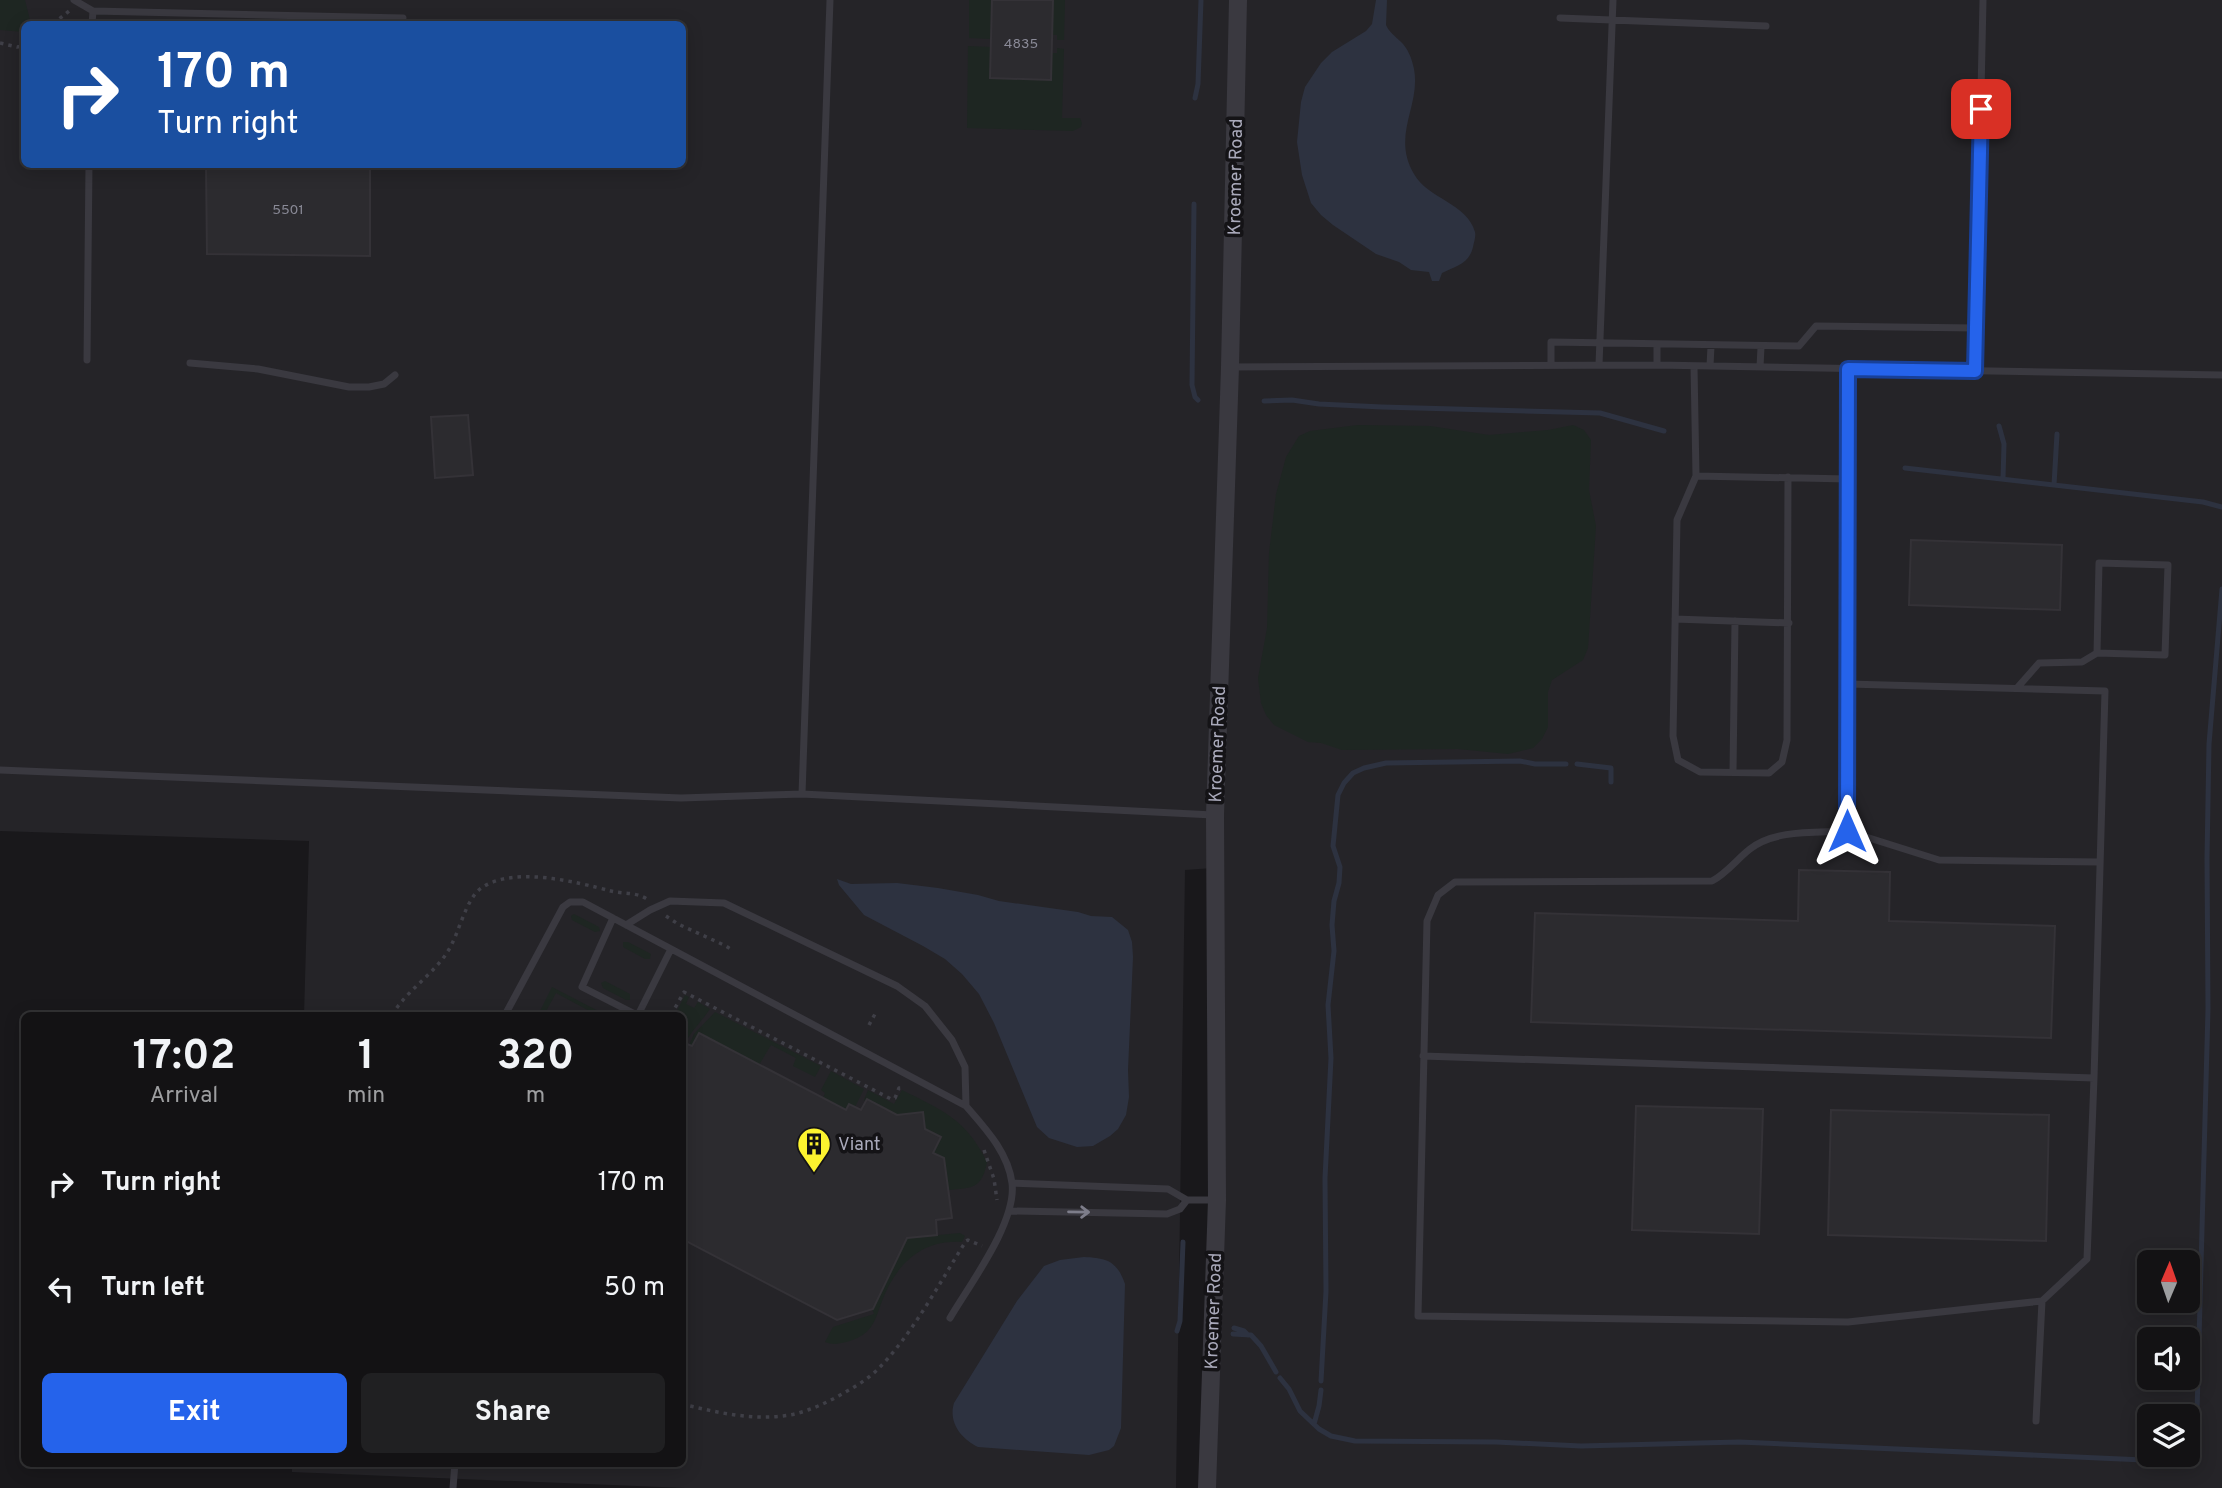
<!DOCTYPE html>
<style>
:root{--surface:#131214;--page:#202022;--text:#f1f3f6;--muted:#9d9ea0;--line:#323234;--accent:#2563eb}
body{margin:0;font-family:Overpass,sans-serif;background:var(--page);color:var(--text);height:100vh;display:flex;flex-direction:column;font-size:26px;white-space:nowrap}
*{box-sizing:border-box;margin:0}
p{font-size:23px;color:var(--muted)}
.icon{flex:none;width:38px;height:38px;fill:none;stroke:currentColor;stroke-width:2;stroke-linecap:round;stroke-linejoin:round}
.map{position:relative;flex:1;overflow:hidden}
.side{position:absolute;left:21px;top:1012px;width:665px;height:455px;display:flex;flex-direction:column;background:var(--surface);border-radius:10px;box-shadow:0 4px 18px #0003,0 0 0 2px var(--line)}
.side>*{flex:none}
.banner{position:absolute;left:21px;top:21px;width:665px;height:147px;border-radius:10px;box-shadow:0 4px 18px #0003,0 0 0 2px var(--line);background:#1a4fa0;color:#fff;overflow:hidden}
.needle{width:46px;rotate:2deg}
.controls{position:absolute;left:2137px;top:1250px;display:grid;gap:14px}
.controls a{display:grid;place-items:center;width:63px;height:63px;border-radius:10px;background:var(--surface);box-shadow:0 4px 18px #0003,0 0 0 2px var(--line);font-size:35px}
.pin{position:absolute;display:grid;place-items:center;width:60px;height:60px;color:#fff;margin:-30px;border-radius:14px;box-shadow:0 4px 10px #0006}
.me{position:absolute;width:77px;margin:-38px;rotate:0deg;stroke-linejoin:round;filter:drop-shadow(0 0 5px #0008)}
.turn{display:flex;align-items:center;gap:24px;height:147px;padding:0 21px;font-size:32px}
.turn .icon{width:91px;height:91px;stroke-width:2.5}
.turn b{display:block;font-size:49px;line-height:60px}
.eta{display:flex;justify-content:space-evenly;align-items:center;height:119px;text-align:center}
.eta b{font-size:42px;font-weight:700;line-height:49px}
.cta{display:flex;gap:14px;margin-top:auto;padding:14px 21px}
.cta a{flex:1;height:80px;border-radius:10px;background:var(--accent);color:#fff;font-size:28px;font-weight:700;line-height:80px;text-align:center}
.cta a+a{background:var(--page);color:var(--text)}
ul{padding:0;list-style:none}
li{display:flex;align-items:center;gap:21px;height:105px;padding:0 21px}
li div{flex:1}
li b{display:block;font-size:26px}
li em{font-style:normal}
.map>svg:first-child{display:block}
.built{fill:#252428;fill-rule:evenodd}
.green{fill:#1e2622}
.water{fill:#2d3240}
.lines{fill:none;stroke-linecap:round;stroke-linejoin:round}
.stream{stroke:#2d3240;stroke-width:5}
.building{fill:#2c2b2f;stroke:#343237;stroke-width:2}
.path{stroke:#3f3f47;stroke-width:3.5;stroke-dasharray:3.5 5;stroke-linecap:butt}
.service{stroke:#3a3940;stroke-width:7}
.tertiary{stroke:#3a3940;stroke-width:18}
.oneway{stroke:#7d7d8a}
.route-casing{stroke:#184099;stroke-width:18}
.route{stroke:#2563eb;stroke-width:12}
.labels{text-anchor:middle;stroke-width:7;stroke-linejoin:round;paint-order:stroke}
.number-label{font-size:14px;fill:#8a8a97}
.street-label{font-size:18px;fill:#aab;stroke:#141316}
.poi-label{font-size:18px;fill:#aab;stroke:#141316;text-anchor:start}
</style>
<div class="map">
<svg width="2222" height="1488" viewBox="0 0 2222 1488">
<rect width="100%" height="100%" fill="#19181b"/>
<path class="built" d="M0 0H2222V1488H1207L1213 868 1185 870 1176 1488H685L292 1472V1463H682V1015H304L309 841 0 831ZM24 24H682V164H24ZM2149 1262H2188V1300H2149ZM2149 1339H2188V1377H2149ZM2149 1416H2188V1454H2149Z"/>
<path class="green" d="M0 0H25L31 24H24V32L0 30Z
M969 0H992L991 39 969 38Z
M1053 0H1065L1064 40H1057V35H1052Z
M968 46 991 47 990 78 1051 80 1052 53H1057V48L1064 49 1062 118H1080L1082 123 1081 127 1073 131 967 128Z
M1358 425 1430 426 1489 435 1548 430 1573 425 1584 430 1591 440 1589 490 1596 526 1588 648 1583 660 1552 680 1548 692V727L1542 739 1533 748 1508 754 1458 749 1342 750 1321 743 1308 742 1274 725 1266 715 1261 703 1258 678 1267 628 1269 553 1276 494 1286 457 1299 436 1310 431Z
M574 914 599 927 600 931 595 932 572 920 571 916Z
M623 942H628L651 954 650 959H645L623 947Z
M605 981 630 994V1000H626L603 988 601 983Z
M552 987 606 1015H597L556 993 544 1015H538Z
M685 995 689 997 686 1004 694 1008 698 1002 710 1009C702 1021 692 1030 685 1043L683 1042 682 1015H675Z
M715 1012 821 1066 815 1077 793 1066 796 1058 771 1045 759 1065 699 1033 692 1046 689 1045 694 1034Z
M831 1071 864 1089 855 1107 849 1104 846 1110 823 1098 825 1093 821 1090Z
M868 1090 894 1104 902 1090C942 1110 966 1119 987 1162 982 1189 972 1188 948 1190L944 1158 933 1153 941 1137 867 1099 866 1101 864 1100Z
M960 1233 965 1236 962 1242C922 1239 896 1264 882 1301 874 1323 872 1335 846 1342 838 1344 833 1345 825 1342L833 1327 874 1314 872 1309 907 1238Z"/>
<path class="water" d="M1376 0H1387L1386 25C1389 32 1395 36 1400 41 1408 48 1412 59 1414 69 1421 106 1391 135 1414 174 1428 199 1467 203 1475 232 1476 237 1474 242 1473 247 1469 264 1456 266 1442 273L1439 281H1432L1429 272 1411 270 1399 262 1376 254 1333 225 1321 215 1311 203 1302 175 1297 142 1301 102 1305 87 1321 63 1332 52 1366 31 1372 24Z
M837 879 851 884 897 883 938 888 978 895 999 901 1078 912 1091 916 1112 917 1128 930 1132 942 1133 957 1128 1070 1129 1097 1126 1115 1118 1129 1110 1136 1093 1146 1077 1147 1049 1138 1037 1127 994 1023 979 994 962 974 945 959 923 946 864 915 839 885Z
M1084 1257C1107 1258 1117 1261 1125 1284L1121 1428 1114 1446 1109 1450 1089 1455 978 1447C962 1439 948 1423 954 1403L1017 1301 1044 1266 1060 1260Z"/>
<g class="lines">
<path class="stream" d="M1195 98 1198 84 1201 0
M1194 204 1192 385 1195 397 1198 400
M1264 401 1292 400 1319 404 1382 407 1600 413 1664 431
M1999 426 2004 444 2003 479
M1905 468 2203 502 2222 507
M2054 485 2057 434
M1577 764 1611 768V782
M1234 1328 1244 1331 1248 1335
M1177 1331 1180 1321 1183 1242
M1233 1334 1251 1335 1261 1346 1276 1372
M1280 1378 1289 1389 1300 1411 1319 1429 1331 1436 1355 1441 1496 1442 1581 1446 1739 1442 2166 1461 2189 1460 2196 1449 2208 1009 2207 858 2209 744 2222 589
M1321 1381 1326 1291 1325 1178 1331 1058 1328 1005 1334 951 1332 925 1334 901 1339 883 1340 867 1333 846 1338 795 1344 783 1353 773 1364 768 1386 763 1520 761 1535 764H1566
M1314 1424 1319 1406 1321 1390"/>
</g>
<path class="building" d="M992 0H1053L1051 80 990 78Z
M206 164H370V256L207 254Z
M468 415 473 475 435 478 431 417Z
M1911 540 2062 545 2060 610 1909 605Z
M1799 870 1890 872 1889 921 2055 926 2051 1038 1531 1022 1535 913 1798 921Z
M699 1033 846 1110 849 1104 861 1110 867 1099 897 1115 923 1112 925 1129 941 1137 933 1153 944 1158 952 1218 936 1220 937 1235 907 1238 873 1309 837 1320 682 1239V1042L692 1046Z
M1636 1106 1763 1109 1759 1234 1632 1230Z
M1831 1110 2049 1115 2046 1241 1828 1235Z"/>
<g class="lines">
<path class="path" d="M53 24 69 11
M0 43 17 47 24 46
M666 916 678 924 726 946 732 950 731 951
M392 1015C407 990 433 975 448 951 459 934 465 901 480 889 512 865 576 882 611 891 623 894 636 892 647 899
M671 1015 684 992 891 1099 895 1098 899 1088H902
M869 1025 875 1014
M984 1150 994 1179 997 1200
M682 1404C715 1412 749 1420 783 1416 801 1414 817 1407 833 1399 849 1390 865 1382 878 1369 912 1335 940 1282 966 1241L968 1240 982 1246"/>
<path class="service" d="M74 0 93 11 92 24
M93 11 403 18
M1560 18 1766 26
M87 360 89 164
M190 363 258 369 349 387H369L384 384 395 375
M1551 365V342L1799 346 1816 326 1976 328
M1599 365 1613 0
M1657 365V345
M1694 366 1696 476 1677 520 1673 736 1678 760 1700 772 1769 773 1782 762 1787 740 1788 477
M1710 366 1711 346
M1230 367 1657 365 2222 375
M1760 367 1761 347
M1975 371 1983 0
M1696 476 1848 479
M1675 619 1789 623
M1848 684 2105 691 2094 1078 2087 1259 2042 1301 1848 1322 1418 1316 1427 921 1438 895 1455 882 1712 881C1727 873 1737 859 1750 849 1775 829 1817 833 1847 831L1848 369
M2017 688 2039 663 2082 662 2097 653 2099 563 2168 565 2165 655 2097 653
M0 770 681 798 802 794 1213 815
M1733 772 1735 621
M802 794 830 0
M1847 831 1939 860 2100 862
M613 918 582 987 637 1015
M505 1015 563 907 570 902H583L966 1106 965 1067 952 1040 925 1006 897 986 724 903 670 901 650 910 626 925
M638 1015 671 949
M1423 1056 2094 1078
M1012 1183 1168 1189 1187 1200H1215
M1011 1211 1167 1214 1180 1209 1187 1200
M950 1318C970 1284 1017 1222 1012 1183 1008 1152 985 1128 966 1106
M2036 1421 2042 1301
M453 1488 455 1463"/>
<path class="tertiary" d="M1207 1488 1217 1200 1215 815 1230 367 1238 0"/>
</g>
<defs><path id="oneway-shaft" d="M-6 0H5M1.5-3L5.5 0L1.5 3" fill="none" stroke-width="1.6" stroke-linecap="round" stroke-linejoin="round" transform="scale(1.75)"/></defs>
<use class="oneway" href="#oneway-shaft" transform="translate(1079 1212) rotate(1)"/>
<g class="lines">
<g class="route-casing">
<path id="route" d="M1847 831 1848 369 1975 371 1981 109"/>
</g>
<use href="#route" class="route"/>
</g>
<defs>
<g id="building-pin" transform="scale(1.75)"><path d="M0 17L-7.5 6A9.5 9.5 0 1 1 7.5 6Z" fill="#fcf32f" stroke="#141316"/><path d="M-4-6H4V6H1V3H-1V6H-4ZM-2.5-4.3h1.7v1.8h-1.7ZM.8-4.3h1.7v1.8H.8ZM-2.5-1h1.7V.8h-1.7ZM.8-1h1.7V.8H.8Z" fill="#111"/></g>
</defs>
<g fill-rule="evenodd">
<use href="#building-pin" x="814" y="1144"/>
</g>
<g class="labels">
<g class="number-label">
<text x="1021" y="48">4835</text>
<text x="288" y="214">5501</text>
</g>
<g class="street-label">
<text transform="translate(1235 177) rotate(-89)" y="6">Kroemer Road</text>
<text transform="translate(1217 744) rotate(-88)" y="6">Kroemer Road</text>
<text transform="translate(1213 1311) rotate(-88)" y="6">Kroemer Road</text>
</g>
<g class="poi-label">
<text x="838" y="1150">Viant</text>
</g>
</g>
</svg>
<div class="controls">
<a><svg class="needle" viewBox="-14 -14 28 28"><path d="M0-13l5 13h-10z" fill="#e53935"/><path d="M0 13l5-13h-10z" fill="#9d9ea0"/></svg></a>
<a><svg class="icon" aria-label="sound" viewBox="0 0 24 24"><path d="M4 9h4l5-4v14l-5-4H4zM17 9q2 3 0 6"/></svg></a>
<a><svg class="icon" aria-label="layers" viewBox="0 0 24 24"><path d="M12 4l9 5-9 5-9-5zM3 14l9 5 9-5"/></svg></a>
</div>
<div class="pin" style="left:1981px;top:109px;background:#d93025"><svg class="icon" aria-label="arrive" viewBox="0 0 24 24"><path d="M6 21V4h12l-3 4 3 4H6"/></svg></div>
<svg class="me" style="left:1847px;top:831px" viewBox="-20 -20 40 40"><path d="M0-17L14 15 0 8-14 15z" fill="#2563eb" stroke="#fff" stroke-width="4"/></svg>
<div class="banner">
<div class="turn"><svg class="icon" aria-label="right" viewBox="0 0 24 24"><path d="M7 20v-9h11M14 6l5 5-5 5"/></svg><div><b>170 m</b>Turn right</div></div>
</div>
<section class="side">
<div class="eta">
<div><b>17:02</b><p>Arrival</p></div>
<div><b>1</b><p>min</p></div>
<div><b>320</b><p>m</p></div>
</div>
<ul>
<li><svg class="icon" aria-label="right" viewBox="0 0 24 24"><path d="M7 20v-9h11M14 6l5 5-5 5"/></svg><div><b>Turn right</b></div><em>170 m</em></li>
<li><svg class="icon" aria-label="left" viewBox="0 0 24 24"><path d="M17 20v-9H6M10 6l-5 5 5 5"/></svg><div><b>Turn left</b></div><em>50 m</em></li>
</ul>
<div class="cta"><a>Exit</a><a>Share</a></div>
</section>
</div>
